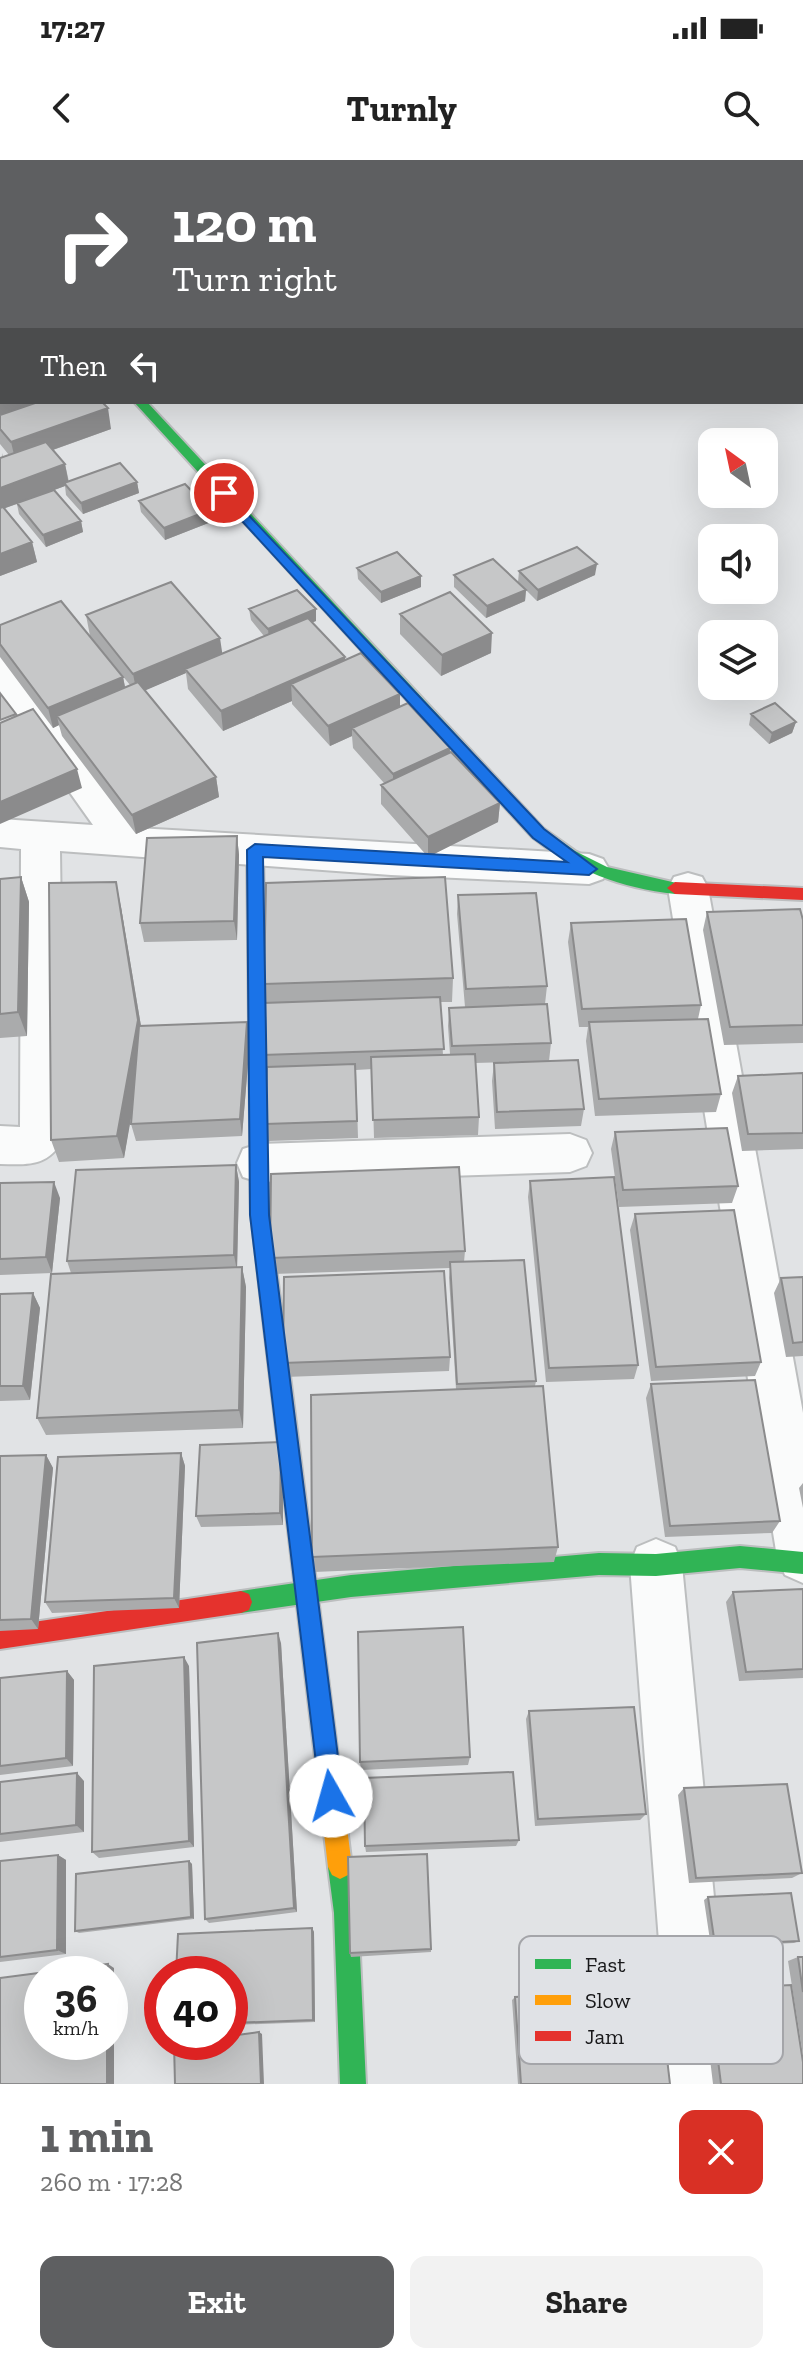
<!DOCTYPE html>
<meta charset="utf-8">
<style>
:root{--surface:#fff;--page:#f2f2f2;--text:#222;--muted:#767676;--accent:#5e5f61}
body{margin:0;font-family:"Zilla Slab",serif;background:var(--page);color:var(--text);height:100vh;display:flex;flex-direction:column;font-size:30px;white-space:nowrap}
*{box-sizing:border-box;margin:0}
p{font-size:26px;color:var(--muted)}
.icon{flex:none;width:44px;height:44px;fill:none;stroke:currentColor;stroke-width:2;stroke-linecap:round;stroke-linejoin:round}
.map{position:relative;height:1924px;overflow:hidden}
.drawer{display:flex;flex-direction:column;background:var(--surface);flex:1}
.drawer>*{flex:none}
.guide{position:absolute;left:0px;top:0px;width:804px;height:244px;box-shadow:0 8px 32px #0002;background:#5e5f61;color:#fff;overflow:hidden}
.needle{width:52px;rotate:327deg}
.buttons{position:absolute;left:698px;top:268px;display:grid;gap:16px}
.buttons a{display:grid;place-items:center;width:80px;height:80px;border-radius:16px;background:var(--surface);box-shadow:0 8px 32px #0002;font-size:40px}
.speed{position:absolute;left:24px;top:1796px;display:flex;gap:16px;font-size:40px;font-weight:700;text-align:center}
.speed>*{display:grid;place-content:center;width:104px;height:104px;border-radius:50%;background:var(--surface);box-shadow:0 8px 32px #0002;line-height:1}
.speed small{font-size:20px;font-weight:400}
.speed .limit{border:12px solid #d22;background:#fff;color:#111}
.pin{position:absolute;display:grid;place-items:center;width:68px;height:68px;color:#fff;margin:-34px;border:4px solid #fff;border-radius:50%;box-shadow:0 2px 8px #0007}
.me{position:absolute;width:88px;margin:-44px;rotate:353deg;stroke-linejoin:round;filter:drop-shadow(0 0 6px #0008)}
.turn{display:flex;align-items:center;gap:28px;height:168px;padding:0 40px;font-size:36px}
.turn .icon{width:104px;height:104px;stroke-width:2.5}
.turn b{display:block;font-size:56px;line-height:68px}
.then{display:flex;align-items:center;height:76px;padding:0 40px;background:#0003;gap:16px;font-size:30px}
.round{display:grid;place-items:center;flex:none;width:84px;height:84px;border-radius:16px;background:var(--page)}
.overview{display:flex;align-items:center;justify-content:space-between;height:136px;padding:0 40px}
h1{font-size:48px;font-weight:800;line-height:60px;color:var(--accent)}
.primary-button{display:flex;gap:16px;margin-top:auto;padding:16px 40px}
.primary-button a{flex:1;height:92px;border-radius:16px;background:var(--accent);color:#fff;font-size:32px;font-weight:800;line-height:92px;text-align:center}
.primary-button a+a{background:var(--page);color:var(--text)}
.status{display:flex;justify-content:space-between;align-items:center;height:56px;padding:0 40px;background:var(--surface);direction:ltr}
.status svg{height:22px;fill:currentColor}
header{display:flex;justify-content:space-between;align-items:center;height:104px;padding:0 40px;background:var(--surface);font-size:36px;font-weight:800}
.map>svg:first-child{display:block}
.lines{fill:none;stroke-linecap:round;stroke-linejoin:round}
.street-casing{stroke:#bcbebf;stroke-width:4}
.fast-casing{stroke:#bcbebf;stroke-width:4}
.slow-casing{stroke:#bcbebf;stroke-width:4}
.jam-casing{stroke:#bcbebf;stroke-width:4}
.street{fill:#fafbfb;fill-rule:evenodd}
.fast{fill:#30b455;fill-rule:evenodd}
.slow{fill:#ff9f0a;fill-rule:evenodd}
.jam{fill:#e5322d;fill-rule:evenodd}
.wall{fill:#aaabac}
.shaded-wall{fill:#8b8b8c}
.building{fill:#c6c7c8;stroke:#8b8b8c;stroke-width:2}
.route{fill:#1a73e8;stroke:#114b97;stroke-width:2}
.key{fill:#e0e2e6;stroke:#a4a5a9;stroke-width:2}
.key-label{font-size:22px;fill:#18181a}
</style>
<div class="status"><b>17:27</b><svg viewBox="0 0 49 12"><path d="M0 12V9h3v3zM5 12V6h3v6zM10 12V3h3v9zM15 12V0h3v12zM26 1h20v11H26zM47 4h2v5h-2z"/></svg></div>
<header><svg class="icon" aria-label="back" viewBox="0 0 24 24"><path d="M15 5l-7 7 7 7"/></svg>Turnly<svg class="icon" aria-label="search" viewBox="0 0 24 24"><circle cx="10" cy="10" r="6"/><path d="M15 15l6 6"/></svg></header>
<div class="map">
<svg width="803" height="1924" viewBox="0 0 803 1924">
<rect width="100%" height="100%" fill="#e1e3e5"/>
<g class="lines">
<g class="street-casing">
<path id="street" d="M0 493 13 497 47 550 137 668 589 694 603 699 609 709 603 719 589 724 391 715 60 691 64 977C50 1006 30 1005 0 1004V966L20 967 21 689 0 687V659L93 665 0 534Z
M688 713 702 717 708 728 803 1253V1423L785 1415 777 1397 668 728 674 717Z
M570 974 586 980 592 993 586 1006 570 1012 259 1022 243 1017 237 1003 243 989 259 984Z
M656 1379 675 1387 682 1405 732 1924H670L630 1405 637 1387Z"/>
</g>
<g class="fast-casing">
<path id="fast" d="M134 242H147L544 669 575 691 607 707 681 724 683 728 681 732 675 734C621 728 575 711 532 677Z
M255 684 263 690 269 1055 285 1176 282 1182 275 1185 268 1182 265 1176 251 1055 247 690Z
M740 1386 803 1392V1414L740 1408 656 1416 599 1415 351 1437 241 1453 233 1450 230 1442 233 1434 241 1431 351 1415 599 1393 656 1394Z
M340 1695 348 1699 358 1753 366 1924H340L334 1753 328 1707 332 1699Z"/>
</g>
<g class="slow-casing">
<path id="slow" d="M0 87H2V95H0Z
M275 1167 282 1170 285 1176 352 1707 348 1715 340 1719 332 1715 328 1707 265 1176 268 1170Z"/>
</g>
<g class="jam-casing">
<path id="jam" d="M675 722 803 728V740L675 734 667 728Z
M241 1431 249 1434 252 1442 249 1450 241 1453 0 1489V1467Z"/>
</g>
<use href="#street" class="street"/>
<use href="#fast" class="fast"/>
<use href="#slow" class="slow"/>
<use href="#jam" class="jam"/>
</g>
<path class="wall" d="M0 201 111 269 53 290 65 304 69 322H137L139 333 83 354 66 335 65 326 54 330 81 361 83 372 46 387 19 354 17 344 5 348 32 382 37 402 0 416 2 293 3 297 9 295 0 284Z
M139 341 210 350 211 362 165 380 141 352Z
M357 408 421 427 381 443 358 419Z
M519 411 595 415 537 441 526 430 525 441 486 458 454 427V415L518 422Z
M249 449 316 461 312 462 345 497V500L400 534V547L450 588V593L500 643 498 662 428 697 381 644V625L384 623 353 588 352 576 330 586 292 544V541L223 571 188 529 186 513 145 530 216 617 219 637 136 674 62 576 59 565 53 568 0 497V465L123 517 125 527 130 525 90 476 86 455 222 494 264 476 251 460Z
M400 454 491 493 441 516 400 474Z
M751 554 796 562 792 573 769 584 749 565Z
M237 676 239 695 237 780 144 782 140 763Z
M21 717 29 742 27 876 0 878V719Z
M458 735 547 826 545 844 551 883 549 901 475 903 479 957 478 975 374 978 372 909 356 910 358 978 268 981 265 964 267 913H265L262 895 266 843 264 824 453 818 452 842H440L443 895 450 894 448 866 449 848 465 847 457 754Z
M121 747 141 866 250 880 242 976 136 981 131 964 132 949 124 998 59 1002 51 980Z
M707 752 803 760V883L724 885 703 770Z
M571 763 701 845 698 859 721 934 716 952 595 956 586 881 588 867H579L568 782Z
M494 903 584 949 581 966 495 969 492 921Z
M803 913V989L742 991 732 933 738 916Z
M615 972 738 1026 732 1043 619 1047 611 989Z
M236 1005 239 1022 237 1107H242L246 1127 243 1268 46 1275 37 1258 71 1113 67 1101Z
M530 1021 638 1205 634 1219 546 1222 528 1037Z
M0 1023 60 1038 52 1113 0 1115Z
M635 1054 761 1202 755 1216 651 1221 630 1070Z
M465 1091 464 1102 536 1221 535 1226 558 1387 554 1402 314 1412 312 1397 456 1229 449 1118 450 1108 273 1114 270 1098Z
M803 1117V1196L786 1197 774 1133 781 1118Z
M33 1133 40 1148 30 1240 0 1241V1134Z
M450 1197 449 1211 285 1217 283 1203Z
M651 1224 780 1361 772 1373 665 1377 646 1238Z
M281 1282 283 1295V1365L201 1367 196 1356Z
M181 1293 185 1306 179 1448 52 1453 45 1442Z
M46 1295 53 1308 38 1469 0 1471V1296Z
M803 1323V1348L799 1328Z
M803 1429V1518L739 1521 726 1442 733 1432Z
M281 1483 297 1752 209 1763 205 1759Z
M189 1506 194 1687 99 1698 92 1692Z
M67 1511 74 1520 73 1606 0 1615V1518Z
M529 1551 646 1654 640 1660 535 1666 526 1559Z
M470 1597 468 1605 361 1610 360 1602Z
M84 1621V1672L0 1682V1622Z
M684 1628 802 1713 792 1718 689 1723 678 1635Z
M519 1680 516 1686 366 1692 365 1686Z
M58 1695 66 1700V1794L0 1802V1701Z
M189 1701 192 1704 194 1759 79 1773 75 1771Z
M708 1737 799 1781 794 1783 711 1787 704 1740Z
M312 1768 314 1772 315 1862 230 1865V1814Z
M431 1789V1792L351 1797 350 1793Z
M798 1797H803V1895L788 1801Z
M709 1829 803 1924H713L702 1832Z
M515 1837 670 1924H518L512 1840Z"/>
<path class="shaded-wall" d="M2 235V242H46L0 258V236Z
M108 248 111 269 16 303 11 282Z
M65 304 69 325 64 323 65 326 0 350V328Z
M137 322 139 333 83 354 81 343Z
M210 350 211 362 165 380 164 368Z
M81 361 83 372 46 387 43 375Z
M32 382 37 402 0 416V394Z
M597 404 595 415 537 441 538 430Z
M421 416V427L381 443V432Z
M526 430 525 441 486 458 487 446Z
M316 449V461L269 480 268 469Z
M492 473 491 493 441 516 442 495Z
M220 478 223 498 185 509 186 513 137 534 133 514Z
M345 497 346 517 291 524 292 541 223 571 221 551Z
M123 517 127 537 57 556 59 565 53 568 48 548Z
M400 534V554L352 568V576L330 586 328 566Z
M796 562 792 573 769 584 772 573Z
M450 588 449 608 393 634V614Z
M77 609 82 628 0 664V642Z
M216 617 219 637 136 674 132 655Z
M500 643 498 662 428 697V677Z
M237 676 239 695 237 780 234 761Z
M21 717 29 742 27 876 18 852Z
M116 722 121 747 144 884 124 998 117 976Z
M247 862 250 880 242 976 240 959Z
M236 1005 239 1022 237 1111 234 1095Z
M54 1022 60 1038 52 1113 46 1097Z
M242 1107 246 1127 243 1268 239 1250Z
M33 1133 40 1148 30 1240 23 1226Z
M281 1282 283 1295V1365L280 1353Z
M181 1293 185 1306 179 1448 174 1438Z
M46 1295 53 1308 38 1469 31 1459Z
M278 1473 281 1483 297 1752 294 1748Z
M184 1497 189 1506 194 1687 189 1681Z
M67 1511 74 1520 73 1606 66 1598Z
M77 1613 84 1621V1672L76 1665Z
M58 1695 66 1700V1794L57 1790Z
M189 1701 192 1704 194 1759 191 1757Z
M312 1768 314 1772 315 1862 313 1860Z
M108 1804 114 1808V1924H107V1882H110V1814H107Z
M259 1872 262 1874 264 1924H261Z"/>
<path class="building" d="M0 201H2V235L0 236Z
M38 242H102L108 248 11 282 0 269V255Z
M46 282 65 304 0 328V298Z
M120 303 137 322 81 343 64 323Z
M185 324 210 350 164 368 139 341Z
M54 330 81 361 43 375 17 343Z
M3 347 32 382 0 394V348Z
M577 387 597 404 538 430 519 411Z
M397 392 421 416 381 432 357 408Z
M493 399 526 430 487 446 454 415Z
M171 422 220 478 133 514 86 455Z
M297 430 316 449 268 469 249 449Z
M450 432 492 473 442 495 400 454Z
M61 441 123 517 48 548 0 484V465Z
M308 458 345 497 221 551 185 509Z
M361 493 400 534 328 566 291 524Z
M138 522 216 617 132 655 57 556Z
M0 533 16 554 0 560Z
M408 543 450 588 393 614 352 568Z
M775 543 796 562 772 573 751 554Z
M33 549 77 609 0 642V563Z
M451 592 500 643 428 677 381 625Z
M237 676 234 761 140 763 147 678Z
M21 717 18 852 0 854V719Z
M445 717 453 818 264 824 266 723Z
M116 722 138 860 117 976 51 980 49 723Z
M536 733 547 826 466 829 458 735Z
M800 749 803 760V865L730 867 707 752Z
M686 759 701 845 582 849 571 763Z
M440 837 444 889 262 895 263 843Z
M547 844 551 883 452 886 449 848Z
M708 859 721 934 599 939 589 862Z
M247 862 240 959 131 964 139 866Z
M475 894 479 957 373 960 371 897Z
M578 900 584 949 497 952 494 903Z
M355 904 357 961 265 964 267 907Z
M803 913V973L748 974 738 916Z
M727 968 738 1026 623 1030 615 972Z
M236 1005 234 1095 67 1101 76 1010Z
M459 1007 465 1091 270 1098 271 1014Z
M614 1017 638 1205 549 1208 530 1021Z
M54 1022 46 1097 0 1099V1023Z
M734 1050 761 1202 656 1207 635 1054Z
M524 1100 536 1221 457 1224 450 1102Z
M242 1107 239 1250 37 1258 51 1114Z
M444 1111 450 1197 283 1203 284 1117Z
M803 1117V1182L793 1183 781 1118Z
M33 1133 23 1226H0V1134Z
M755 1220 780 1361 670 1366 651 1224Z
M543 1226 558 1387 312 1397 311 1235Z
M281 1282 280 1353 196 1356 200 1285Z
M181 1293 174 1438 45 1442 58 1297Z
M46 1295 31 1459 0 1460V1296Z
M803 1429V1509L746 1512 733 1432Z
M463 1467 470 1597 360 1602 358 1472Z
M278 1473 294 1748 205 1759 197 1483Z
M184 1497 189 1681 92 1692 94 1506Z
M67 1511 66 1598 0 1606V1518Z
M634 1547 646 1654 538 1659 529 1551Z
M513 1612 519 1680 365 1686 364 1618Z
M77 1613 76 1665 0 1674V1622Z
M787 1624 802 1713 696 1718 684 1628Z
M427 1694 431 1789 350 1793 348 1697Z
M58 1695 57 1790 0 1797V1701Z
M189 1701 191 1757 75 1771 76 1714Z
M791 1733 799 1781 715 1785 708 1737Z
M312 1768 313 1860 230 1863V1814H176L178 1774Z
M798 1797H803V1832Z
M108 1804 107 1814H42V1882H107V1924H0V1818Z
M791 1825 803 1902V1924H721L709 1829Z
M659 1830 670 1924H521L515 1837Z
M259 1872 261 1924H175L174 1883 184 1882H230V1876Z"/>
<path class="route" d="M224 329 544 669 597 709 589 715 263 697 269 1055 343 1636 340 1645 331 1648 323 1645 320 1636 250 1055 247 690 255 684 567 702 533 678 219 336 217 333Z"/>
<rect x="519" y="1776" width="264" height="128" rx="12" class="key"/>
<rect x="535" y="1799" width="36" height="10" fill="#30b455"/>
<rect x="535" y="1835" width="36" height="10" fill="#ff9f0a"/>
<rect x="535" y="1871" width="36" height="10" fill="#e5322d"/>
<g class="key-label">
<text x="585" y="1812">Fast</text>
<text x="585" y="1848">Slow</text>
<text x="585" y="1884">Jam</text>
</g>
</svg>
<div class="buttons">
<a><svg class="needle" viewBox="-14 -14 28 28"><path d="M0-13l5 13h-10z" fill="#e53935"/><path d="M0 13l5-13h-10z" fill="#767676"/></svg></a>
<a><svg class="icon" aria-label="sound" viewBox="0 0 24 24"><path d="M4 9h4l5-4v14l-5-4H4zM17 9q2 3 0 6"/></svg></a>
<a><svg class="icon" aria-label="layers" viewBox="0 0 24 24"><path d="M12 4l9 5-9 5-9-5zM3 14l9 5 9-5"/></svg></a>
</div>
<div class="speed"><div>36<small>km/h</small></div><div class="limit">40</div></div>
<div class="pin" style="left:224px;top:333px;background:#d93025"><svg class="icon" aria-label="arrive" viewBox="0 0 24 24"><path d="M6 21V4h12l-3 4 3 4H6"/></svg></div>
<svg class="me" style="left:331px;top:1636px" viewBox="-20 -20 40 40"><circle r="19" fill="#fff"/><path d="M0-13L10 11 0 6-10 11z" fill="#1a73e8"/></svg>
<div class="guide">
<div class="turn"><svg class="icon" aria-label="right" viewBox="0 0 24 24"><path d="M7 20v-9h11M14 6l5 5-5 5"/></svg><div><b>120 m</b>Turn right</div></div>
<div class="then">Then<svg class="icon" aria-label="left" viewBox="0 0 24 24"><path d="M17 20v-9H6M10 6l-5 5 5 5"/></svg></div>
</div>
</div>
<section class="drawer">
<div class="overview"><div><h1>1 min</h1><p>260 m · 17:28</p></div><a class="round" style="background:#d93025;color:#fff"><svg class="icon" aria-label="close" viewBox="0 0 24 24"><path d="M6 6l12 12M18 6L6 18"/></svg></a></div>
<div class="primary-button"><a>Exit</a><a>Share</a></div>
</section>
